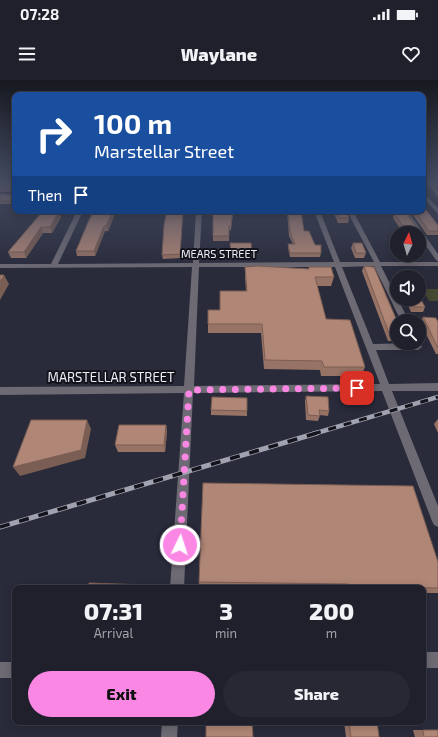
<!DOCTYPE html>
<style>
:root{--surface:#1f202c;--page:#272834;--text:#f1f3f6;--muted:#a1a3a9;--line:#3c3e48;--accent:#fb87e5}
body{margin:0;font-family:"Exo 2",sans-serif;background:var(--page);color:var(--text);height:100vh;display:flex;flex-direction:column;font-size:15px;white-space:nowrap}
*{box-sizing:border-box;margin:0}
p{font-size:13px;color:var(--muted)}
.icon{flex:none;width:22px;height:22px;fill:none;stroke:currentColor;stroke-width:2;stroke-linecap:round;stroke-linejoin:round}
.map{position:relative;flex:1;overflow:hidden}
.drawer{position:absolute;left:12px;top:505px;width:414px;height:140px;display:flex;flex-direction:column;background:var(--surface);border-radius:8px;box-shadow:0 2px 10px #0003,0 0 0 1px var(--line)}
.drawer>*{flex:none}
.top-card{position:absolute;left:12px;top:12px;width:414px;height:122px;border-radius:8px;box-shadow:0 2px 10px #0003,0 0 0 1px var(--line);background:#1a4fa0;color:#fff;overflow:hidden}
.needle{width:26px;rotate:5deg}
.buttons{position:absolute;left:390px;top:146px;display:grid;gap:8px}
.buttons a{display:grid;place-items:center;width:36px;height:36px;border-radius:50%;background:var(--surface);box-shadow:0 2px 10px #0003,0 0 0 1px var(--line);font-size:20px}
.pin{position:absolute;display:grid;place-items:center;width:34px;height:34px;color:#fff;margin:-17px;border-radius:8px;box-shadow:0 2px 6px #0006}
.me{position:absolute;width:44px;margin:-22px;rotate:4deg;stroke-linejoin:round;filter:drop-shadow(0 0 3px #0008)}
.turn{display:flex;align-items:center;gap:14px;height:84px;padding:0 16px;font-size:18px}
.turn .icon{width:52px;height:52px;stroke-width:2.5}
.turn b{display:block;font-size:28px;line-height:34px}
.then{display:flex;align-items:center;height:38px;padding:0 16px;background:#0003;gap:8px;font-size:15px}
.eta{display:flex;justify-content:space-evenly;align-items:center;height:68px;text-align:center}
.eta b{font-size:24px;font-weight:800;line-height:28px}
.primary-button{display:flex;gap:8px;margin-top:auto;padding:8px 16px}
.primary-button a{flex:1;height:46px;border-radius:24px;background:var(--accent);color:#111;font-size:16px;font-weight:800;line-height:46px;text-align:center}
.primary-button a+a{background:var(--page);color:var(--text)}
.status{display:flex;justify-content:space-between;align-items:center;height:28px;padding:0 20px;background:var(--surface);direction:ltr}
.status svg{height:11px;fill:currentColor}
header{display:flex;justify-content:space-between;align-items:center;height:52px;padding:0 16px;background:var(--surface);font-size:18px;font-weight:800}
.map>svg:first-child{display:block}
.green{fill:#454832}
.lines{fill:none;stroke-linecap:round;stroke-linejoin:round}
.minor{fill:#6e6a73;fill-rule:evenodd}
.rail-far1-casing{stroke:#a1a2af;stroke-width:4.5}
.rail-casing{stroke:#a1a2af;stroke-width:5}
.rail-far1{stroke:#13141b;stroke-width:3;stroke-dasharray:8;stroke-linecap:butt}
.rail{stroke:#13141b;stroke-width:3.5;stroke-dasharray:10;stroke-linecap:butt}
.wall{fill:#977365}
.shaded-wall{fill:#7b5e53}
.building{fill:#b08676;stroke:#7b5e53}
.route{stroke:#fb87e5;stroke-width:7;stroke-dasharray:0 12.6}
.labels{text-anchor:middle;stroke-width:4;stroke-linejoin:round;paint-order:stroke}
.far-street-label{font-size:11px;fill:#eeeffa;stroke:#13141b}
.street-label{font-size:13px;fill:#eeeffa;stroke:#13141b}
</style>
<div class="status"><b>07:28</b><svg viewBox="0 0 49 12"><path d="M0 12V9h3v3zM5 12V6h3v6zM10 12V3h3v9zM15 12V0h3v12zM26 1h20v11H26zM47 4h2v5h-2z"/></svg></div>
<header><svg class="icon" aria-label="menu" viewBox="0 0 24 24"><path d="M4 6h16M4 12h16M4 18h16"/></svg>Waylane<svg class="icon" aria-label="heart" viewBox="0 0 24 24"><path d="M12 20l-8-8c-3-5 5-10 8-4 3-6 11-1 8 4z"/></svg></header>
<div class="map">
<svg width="438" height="657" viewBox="0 0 438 657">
<rect width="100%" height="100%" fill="#292b3b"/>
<path class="green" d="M422 209H438V221H429Z"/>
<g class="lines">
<path class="minor" d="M423 112 438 128V134L423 117Z
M77 131H83L58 184 193 183 196 131H202L199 183 334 182 314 131H320L340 182H374L347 131H353L380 182H438V186H381L409 241H401L374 186 342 187 373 264 419 263V261L422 267 418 270H376L389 304 438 303V311H392L438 426V447L434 445 432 441 382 311 193 313 184 508H170L184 313 0 315V307L184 306 192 187 0 188V184H51ZM199 187H335L380 304 194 306Z
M402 131H408L438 174V181L436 180 419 156V153H417Z
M423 572H438V588H423Z
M0 582H15V598H0Z
M162 642H178L177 657H161Z"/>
<g class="rail-far1-casing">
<path id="rail-far1" d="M313 354 438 317"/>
</g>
<g class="rail-casing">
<path id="rail" d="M0 447 317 353"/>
</g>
<use href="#rail-far1" class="rail-far1"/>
<use href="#rail" class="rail"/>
</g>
<path class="wall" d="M0 100H15V124H0V114L14 115V112H0Z
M424 100H438V117Z
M43 131H62L60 135 61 137 52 153H43L26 178H11L8 172Z
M94 131H116L108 151H105L95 176H77L76 171Z
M167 131H183L180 178 163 179 162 175Z
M213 131H233L231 150H229V161H213Z
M287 131H301L304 151 321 173 320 177H290L288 168V164H293L289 156Z
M333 131H346L349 138 348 143H338Z
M410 131H423L438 145V155H427Z
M394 133 419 151 418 153H403L393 138Z
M230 163 252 172V177H231Z
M353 163 366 173 364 178H355L351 168Z
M364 186 397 241V261H388L362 191Z
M245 187 309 189V187L334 197 331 206H317L326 239 365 287 361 296H321L320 290 264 289 261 253H208V244L220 230 246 211 245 196Z
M405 219H419L425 227 423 232H411Z
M423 237 438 242V274H436L420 242Z
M306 316 329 331 328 336 320 335 318 341 306 340 305 321Z
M211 330 247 331V336L211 335Z
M438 339V353L434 344Z
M166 345 167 352 165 372H118L115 365Z
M438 482V513H423V508H253L199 507V502Z
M344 642H377L379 657H346Z
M413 650H438V657H415Z"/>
<path class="shaded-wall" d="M58 131H62L60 135 61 137 52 153 50 147Z
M113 131H116L108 151 106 146Z
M104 146 105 151 95 176 94 171Z
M41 147 43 153 26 178 24 172Z
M4 195 9 204 0 220V202Z
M87 340 91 349 85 378 20 396 13 387Z
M166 345 167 352 165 372 164 365Z"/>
<path class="building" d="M0 100H15V121H0V114L14 115 15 108H0Z
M429 100H438V110Z
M423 126 438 145V151H429L415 131H423Z
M43 131H58V132H59L50 147H41L24 172H8Z
M94 131H113L106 146H104L94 171H76L89 140Z
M167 131H183L180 174 162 175 164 145Z
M213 131H233L231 146H229V156H213Z
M288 131H301L304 151H309L315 165H321V173H290L288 164H295L290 152Z
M336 131H346L349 138H339Z
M398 131H405L419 151 406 150 394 133Z
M230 163H251L252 172H231Z
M353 163H362L366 173H356Z
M258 186 309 189V187H331L334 197H315L326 239 350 240 365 287H324L322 281 265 280 262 244H208V230H220V211H247L245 187Z
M364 186 374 187 397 241V256H390Z
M0 195H4L0 202Z
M419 216 425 227H414L410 219H419Z
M423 237 436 238 438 242V268Z
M306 316 328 317 329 331 319 330 320 336 308 335Z
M212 317 247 318V331L211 330Z
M31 340H87L81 370 13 387Z
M119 345H166L164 365H115Z
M203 403 413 406 438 482V508L383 507V508H348V504L199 502Z
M89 503 147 505V508H88Z
M206 642H252L253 657H206Z
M349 642H377L379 657H351Z
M423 650H438V657H424Z"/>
<linearGradient id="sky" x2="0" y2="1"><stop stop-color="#171820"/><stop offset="0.52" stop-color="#434a60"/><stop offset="1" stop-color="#434a60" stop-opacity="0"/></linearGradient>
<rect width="438" height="192" fill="url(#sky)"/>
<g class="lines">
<path class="route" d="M180 465 189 310 357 308"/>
</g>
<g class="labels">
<g class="far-street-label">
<text x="219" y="178">MEARS STREET</text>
</g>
<g class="street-label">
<text x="111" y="302">MARSTELLAR STREET</text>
</g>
</g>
</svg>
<div class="buttons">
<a><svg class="needle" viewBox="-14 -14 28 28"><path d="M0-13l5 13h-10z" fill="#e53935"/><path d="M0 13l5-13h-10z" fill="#a1a3a9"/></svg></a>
<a><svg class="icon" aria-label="sound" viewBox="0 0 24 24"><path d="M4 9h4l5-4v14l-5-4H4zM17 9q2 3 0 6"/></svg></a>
<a><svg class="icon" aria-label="search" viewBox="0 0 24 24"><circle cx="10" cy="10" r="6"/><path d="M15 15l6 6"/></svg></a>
</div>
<div class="pin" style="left:357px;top:308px;background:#d93025"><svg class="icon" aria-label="arrive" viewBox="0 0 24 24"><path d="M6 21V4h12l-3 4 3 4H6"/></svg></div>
<svg class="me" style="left:180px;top:465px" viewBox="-20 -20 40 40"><circle r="17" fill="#fb87e5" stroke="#fff" stroke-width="3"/><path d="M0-11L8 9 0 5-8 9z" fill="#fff"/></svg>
<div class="top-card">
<div class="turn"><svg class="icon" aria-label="right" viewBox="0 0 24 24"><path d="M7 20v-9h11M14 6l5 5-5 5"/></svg><div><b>100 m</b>Marstellar Street</div></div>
<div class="then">Then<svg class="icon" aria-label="arrive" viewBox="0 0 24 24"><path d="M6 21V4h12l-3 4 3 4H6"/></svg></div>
</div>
<section class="drawer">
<div class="eta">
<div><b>07:31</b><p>Arrival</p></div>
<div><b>3</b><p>min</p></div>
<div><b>200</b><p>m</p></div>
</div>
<div class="primary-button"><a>Exit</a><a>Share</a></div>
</section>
</div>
